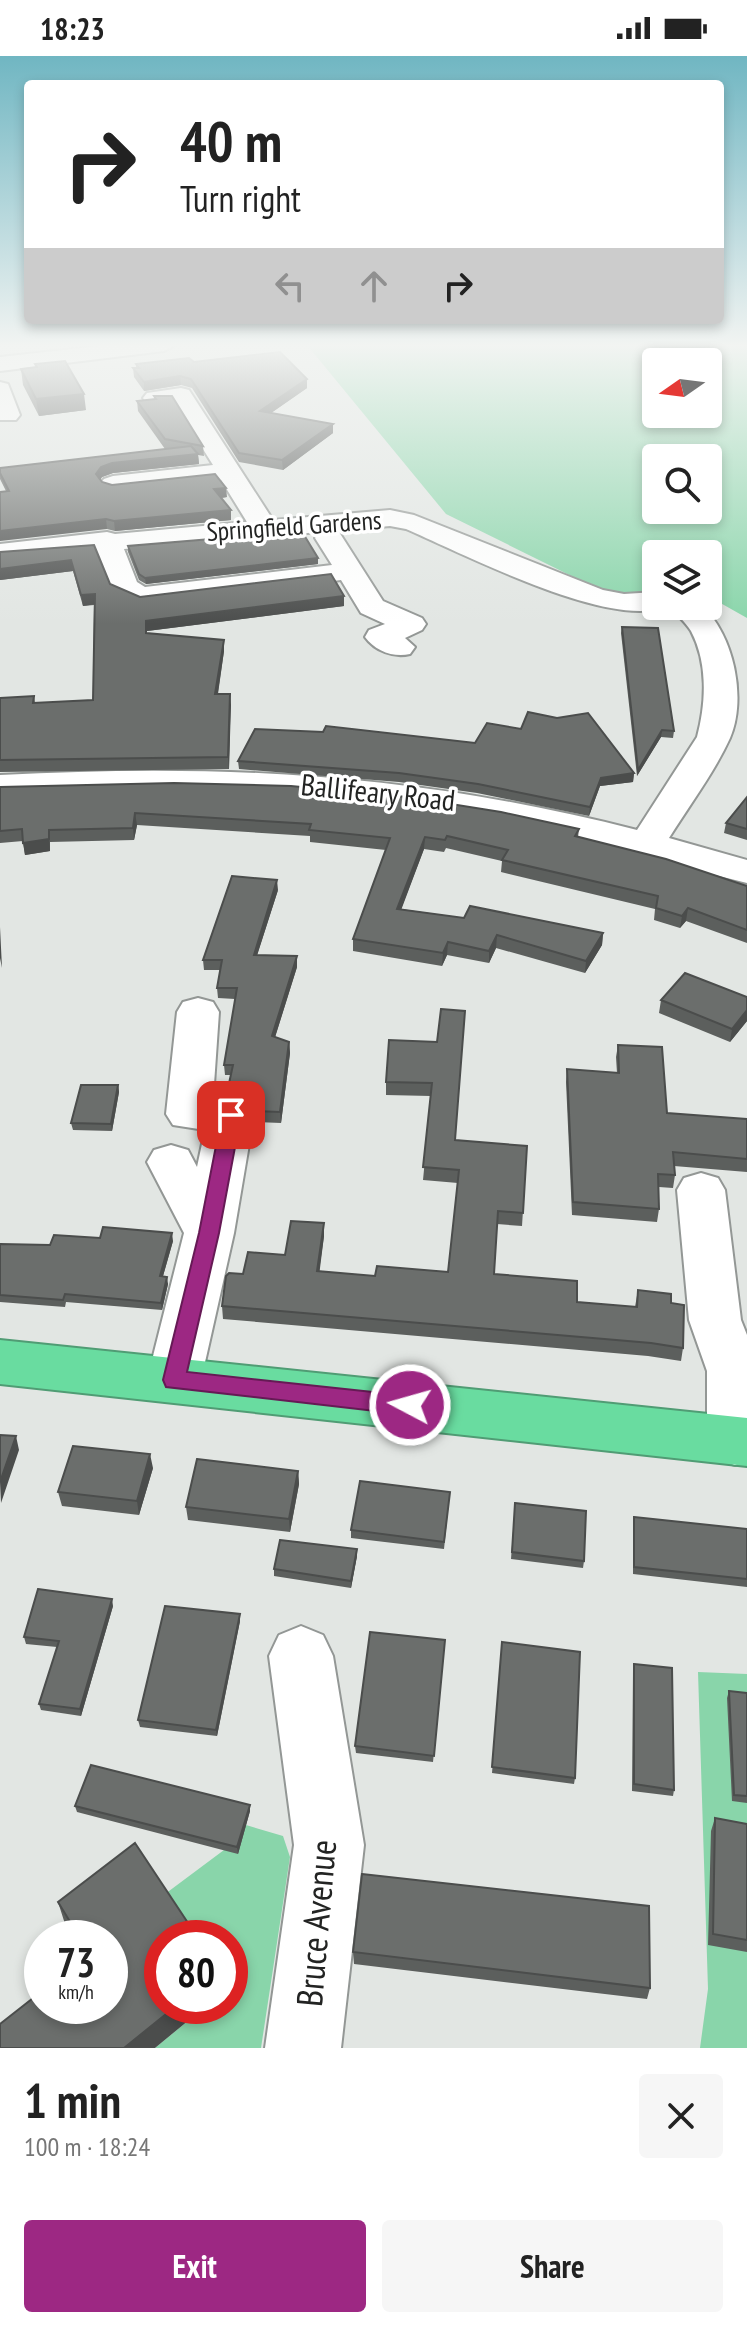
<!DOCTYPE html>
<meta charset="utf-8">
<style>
:root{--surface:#fff;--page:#f6f6f6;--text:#222;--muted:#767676;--accent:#9d2883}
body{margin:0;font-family:"PT Sans Narrow",sans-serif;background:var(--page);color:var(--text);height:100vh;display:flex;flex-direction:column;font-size:30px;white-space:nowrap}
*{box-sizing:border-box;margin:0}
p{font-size:26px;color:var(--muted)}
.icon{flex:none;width:44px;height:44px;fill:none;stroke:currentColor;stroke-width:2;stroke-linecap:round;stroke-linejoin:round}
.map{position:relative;height:1992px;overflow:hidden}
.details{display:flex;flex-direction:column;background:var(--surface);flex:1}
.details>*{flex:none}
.hud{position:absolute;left:24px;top:24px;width:700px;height:244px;border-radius:8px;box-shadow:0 4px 12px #0003;background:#fff;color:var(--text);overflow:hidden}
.needle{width:52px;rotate:256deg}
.buttons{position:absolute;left:642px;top:292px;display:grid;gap:16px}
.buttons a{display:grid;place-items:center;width:80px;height:80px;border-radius:8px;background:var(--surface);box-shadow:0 4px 12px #0003;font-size:40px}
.speed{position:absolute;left:24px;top:1864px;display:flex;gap:16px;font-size:40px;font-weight:700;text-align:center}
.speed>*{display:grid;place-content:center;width:104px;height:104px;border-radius:50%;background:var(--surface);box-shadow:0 4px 12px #0003;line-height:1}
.speed small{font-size:20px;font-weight:400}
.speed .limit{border:12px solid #d22;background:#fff;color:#111}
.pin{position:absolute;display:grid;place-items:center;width:68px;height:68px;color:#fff;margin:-34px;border-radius:16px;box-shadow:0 4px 12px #0006}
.me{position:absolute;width:88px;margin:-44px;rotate:276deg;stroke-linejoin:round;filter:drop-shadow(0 0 6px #0008)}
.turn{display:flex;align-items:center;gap:28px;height:168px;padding:0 24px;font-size:36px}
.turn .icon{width:104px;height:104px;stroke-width:2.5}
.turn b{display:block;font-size:56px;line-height:68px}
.lanes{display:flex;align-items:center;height:76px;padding:0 24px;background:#0003;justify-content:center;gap:40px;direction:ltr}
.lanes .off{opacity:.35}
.round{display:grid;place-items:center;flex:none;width:84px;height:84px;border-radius:8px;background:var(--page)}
.summary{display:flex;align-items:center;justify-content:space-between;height:136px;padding:0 24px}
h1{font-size:48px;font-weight:700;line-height:60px}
.cta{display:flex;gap:16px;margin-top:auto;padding:16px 24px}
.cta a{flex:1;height:92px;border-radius:8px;background:var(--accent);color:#fff;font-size:32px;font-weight:700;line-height:92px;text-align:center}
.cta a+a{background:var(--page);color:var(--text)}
.status{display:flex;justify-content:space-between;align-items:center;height:56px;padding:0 40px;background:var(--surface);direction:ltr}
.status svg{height:22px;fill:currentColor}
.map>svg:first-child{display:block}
.green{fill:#89d5aa;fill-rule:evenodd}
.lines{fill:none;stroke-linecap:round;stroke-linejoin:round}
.minor-casing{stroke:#939795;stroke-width:4}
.highway-casing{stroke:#509c74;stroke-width:4}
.minor{fill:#fff;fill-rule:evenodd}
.highway{fill:#69dca0;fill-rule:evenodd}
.wall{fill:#5c5f5d}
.shaded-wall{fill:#4b4d4c}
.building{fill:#6b6e6c;stroke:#4b4d4c;stroke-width:2}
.route{fill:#9d2883;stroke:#661a55;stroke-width:2}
.labels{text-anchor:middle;stroke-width:7;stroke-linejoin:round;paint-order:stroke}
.far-street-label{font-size:26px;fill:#232423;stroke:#fff}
.street-label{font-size:30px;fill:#232423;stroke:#fff}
.near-street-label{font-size:36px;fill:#232423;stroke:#fff}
</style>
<div class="status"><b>18:23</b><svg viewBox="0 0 49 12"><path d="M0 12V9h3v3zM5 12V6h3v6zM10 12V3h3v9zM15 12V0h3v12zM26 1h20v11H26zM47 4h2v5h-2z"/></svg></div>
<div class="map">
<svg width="747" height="1992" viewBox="0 0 747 1992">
<rect width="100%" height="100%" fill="#e2e6e3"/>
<path class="green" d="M307 289H747V562L708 540V498H656V539L614 541 446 458ZM656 306H708V358H656ZM656 402H708V454H656Z
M698 1616 747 1618V1992H700L708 1933Z
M246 1769 283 1780 290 1801 261 1992H155L206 1950H230V1882H187L161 1841 224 1794Z"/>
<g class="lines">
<g class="minor-casing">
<path id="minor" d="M109 289H175L164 295 0 315V301Z
M0 326 8 328 20 359 16 364H0Z
M181 332 189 334 273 464 390 454 414 459 603 534 624 538 656 536V550H667C612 575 464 498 406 473L390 470 334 475 339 476 383 545 422 562 426 568 422 574 405 582 415 591 410 598C394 602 375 595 365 581L369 574 385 568 361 557 341 524 141 549 114 537 97 496 0 504V488L107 476 115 478 247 466 221 424 113 436 104 433 100 428 104 423 113 420 213 409 174 347H147L143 342 147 337ZM319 476 315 482 332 509 145 531 137 526 124 493Z
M670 550H702C734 579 747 643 730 682 714 717 689 750 669 782L747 804V827C653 804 561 774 465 758 311 732 156 732 0 741V719C225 707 418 718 637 774L697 681C706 647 708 607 691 575 685 565 676 559 670 550Z
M198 942 213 946 219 956 213 1043 247 1048 254 1059 234 1177 201 1324 193 1340 174 1346 155 1340 147 1324 184 1177 147 1106 154 1094 171 1089 188 1094 197 1111 205 1074 173 1069 166 1058 177 956 183 946Z
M701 1117 718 1122 725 1134 741 1264 747 1279V1405L735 1409 715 1402 707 1385V1315L689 1264 677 1134 684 1122Z
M301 1570 323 1579 333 1600 364 1789 341 1992H265L294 1789 269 1600 279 1579Z"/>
</g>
<g class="highway-casing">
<path id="highway" d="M0 1284 747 1362V1410L0 1328Z"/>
</g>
<use href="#minor" class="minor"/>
<use href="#highway" class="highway"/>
</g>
<path class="wall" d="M194 306 307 332 271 357 333 368V377L283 414 239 406 192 332 181 329 144 335 134 321 133 312H136V308Z
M35 308 86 354 39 360 23 329 21 313 36 311Z
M154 340 203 390 204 400 198 399 199 408 113 417 102 421 100 424 102 426 112 429 227 441 221 442 231 454V464L115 475 107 473 6 435 0 423V412L165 393 138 355 137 345 155 343Z
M252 485 318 502V508L146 528 139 524 128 496V490Z
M94 489 110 528 140 541 344 550 147 575V577L224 584V595L218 638H230L229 713 0 716V642L34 640 35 647 93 644 94 549 83 550 73 515 0 524V496Z
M622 571 674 675 673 682 661 681 637 720 621 577Z
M323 676 634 717 633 726 600 730 589 760 477 737 399 726 239 713 238 705Z
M0 731 579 773 578 781 747 830V887L686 865 680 872 654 864 655 853 501 816 502 805 446 792 444 796 424 793 401 853 464 862 603 877 602 889 585 917 496 892 489 907 447 899 442 910 353 895V883L386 794 310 786V780L137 769 134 784 50 786V795L25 799 23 785 0 787Z
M747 741V784L724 777 726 767Z
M278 834 257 899 297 900V911L275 981 289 986 290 997 281 1067 256 1066 255 1055 249 1045 229 1042 228 1032 231 1019H225L224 1009 235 943 218 942 217 932 220 914H204L203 904Z
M747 941V965L730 986 659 957 661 944Z
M437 986 455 1084 527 1090 522 1170 497 1168 494 1218 577 1246 635 1251 638 1234 671 1247 683 1292 681 1305 648 1300 223 1263 222 1250 243 1218 285 1199 324 1167V1180L319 1215 375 1220 448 1216 458 1127 423 1124 431 1040 386 1039V1026Z
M618 989 667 1057 747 1063V1116L674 1110 675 1119 673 1132 659 1131V1153L657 1166 572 1159 566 1026 567 1013 617 1017 616 1001Z
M118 1029 119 1036 112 1075 73 1074 71 1067Z
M100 1182 173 1185 163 1220 168 1228 162 1254 66 1246 65 1251 0 1246V1188L50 1189Z
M153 1412 139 1459 62 1450 58 1436Z
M298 1415 299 1428 290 1476 188 1464 186 1451Z
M450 1436 444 1493 351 1482V1474Z
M515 1447 584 1505 583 1512 511 1503Z
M634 1461 747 1473V1531L633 1518V1468Z
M357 1500 351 1532 274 1520V1513Z
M113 1550 81 1660 41 1654 39 1648 57 1591 26 1588 24 1581Z
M240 1565 217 1680 140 1671 138 1664Z
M445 1584 433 1706 356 1697 355 1690Z
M502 1586 575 1722 574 1728 492 1717Z
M634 1608 674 1734 673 1740 632 1735 633 1614Z
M729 1635 747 1637V1747L732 1745 727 1642Z
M250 1749V1755L238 1798 77 1756 75 1750Z
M715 1762 747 1768V1896L708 1889 711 1775Z
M58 1846 110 1882H73L65 1868Z
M353 1896 650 1932 647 1943 354 1908Z"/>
<path class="shaded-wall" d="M180 320 181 329 144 335V326Z
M307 323V332L261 364 260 355Z
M84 338 86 354 39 360 36 343Z
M333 368V377L283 414 282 404Z
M198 398 199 408 113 417 102 421 97 428 96 418 101 411 112 407Z
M226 432 227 441 214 443V433Z
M231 454V464L115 475 114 465Z
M106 463 107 473 0 485V475Z
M318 502V508L146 528 145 522Z
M71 504 73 515 0 524V513Z
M95 538 96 548 83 550 81 539Z
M344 540V550L147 575V588L146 565Z
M224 584V595L216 649 215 638Z
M230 638 231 649 229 713 228 701Z
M662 674 661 681 637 720 638 714Z
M634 717 633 726 600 730 589 760 590 751 601 722Z
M135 757 137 769 134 784 133 772Z
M49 774 50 795 25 799 23 787Z
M425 781 424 793 397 865V853Z
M277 824 278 834 254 909V899Z
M688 852 686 865 680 872 682 860Z
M0 869V871L2 912 0 902Z
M603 877 602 889 585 917 586 905Z
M497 879 496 892 489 907V895Z
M448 886 447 899 442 910 443 897Z
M297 900V911L272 991V980Z
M747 954V965L730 986 732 973Z
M289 986 290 997 281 1067 280 1056Z
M118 1029 119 1036 112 1075 111 1068Z
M324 1167V1180L318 1228 317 1215Z
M172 1177 173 1185 161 1227 160 1220Z
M167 1221 168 1228 162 1254 161 1247Z
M16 1380 19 1394 1 1447 0 1426Z
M150 1398 153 1412 139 1459 137 1445Z
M298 1415 299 1428 290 1476 289 1463Z
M357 1493V1500L351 1532V1525Z
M112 1543 113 1550 81 1660 80 1653Z
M240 1558V1565L217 1680 216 1674Z
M250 1749V1755L238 1798 237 1791Z
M176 1950H206L155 1992H124Z"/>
<path class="building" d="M280 296 307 323 260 355 333 368 282 404 239 397 191 323 180 320 144 326 133 312H139L136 308 189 302 194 306Z
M65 305 84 338 36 343 21 313 37 311 35 308Z
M154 340H172L203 390 165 383 137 345 156 343Z
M191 390 198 398 112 407 101 411 96 418 102 426 112 429 215 418 226 432 214 433 231 454 114 465 106 463 0 475V436L9 435 0 417V412Z
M304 479 318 502 145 522 139 518 128 490 247 480 252 485Z
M94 489 110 528 140 541 331 518 344 540 146 565V577L224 584 215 638H230L228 701 0 704V642L34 640 33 647 93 644 95 538 81 539 71 504 0 513V496Z
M622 571 658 572 674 675 662 674 638 714Z
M528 656 557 662 588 657 634 717 601 722 590 751 478 728 399 717 238 705 255 673 323 676 326 670 475 687 487 667 521 673Z
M174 727 291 730 407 741 501 756 579 773 575 780 666 803 747 830V874L688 852 682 860 656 852 658 840 502 804 508 794 447 780 445 784 425 781 397 853 464 862 470 850 603 877 586 905 497 879 489 895 448 886 443 897 353 883 390 782 309 774 311 768 135 757 133 772 49 774V783L23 787 22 773 0 775V731Z
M747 741V773L726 767Z
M232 820 277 824 254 899 297 900 272 980 289 986 280 1056 255 1055 256 1047 248 1034 228 1032 233 1009H224L237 932H217L222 904H203Z
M685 917 747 941V954L732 973 661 944Z
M441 953 465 955 455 1084 527 1090 523 1157 498 1155 494 1218 577 1225V1246L637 1251 638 1234 671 1238V1247L684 1249 683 1292 651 1287 222 1250 226 1220 229 1217 243 1218 248 1196 285 1199 291 1165 324 1167 317 1215 375 1220 377 1210 448 1216 459 1114 423 1111 432 1027 386 1026 389 984 437 986Z
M618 989 662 991 667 1057 747 1063V1103L673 1096 675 1119 658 1118 659 1153 573 1146 567 1013 619 1017Z
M81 1029H118L111 1068 71 1067Z
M103 1171 172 1177 160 1220 167 1221 161 1247 65 1238 63 1244 0 1239V1188L50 1189 54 1179 100 1182Z
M0 1379 16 1380 0 1426Z
M73 1390 150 1398 137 1445 58 1436Z
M197 1403 298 1415 289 1463 186 1451Z
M360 1425 450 1436 444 1486 351 1474Z
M515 1447 586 1455 584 1505 512 1496Z
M634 1461 747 1473V1523L634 1511Z
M280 1484 357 1493 351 1525 274 1513Z
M38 1533 112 1543 80 1653 39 1648 59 1585 24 1581Z
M165 1550 240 1558 216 1674 138 1664Z
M370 1576 445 1584 434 1700 355 1690Z
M502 1586 580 1596 575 1722 492 1711Z
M634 1608 672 1612 674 1734 634 1728Z
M729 1635 747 1637V1740L734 1739Z
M91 1709 250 1749 237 1791 75 1750Z
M715 1762 747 1768V1884L713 1878Z
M135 1787 198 1882H162V1950H176L124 1992H0V1968L42 1935V1950H110V1882H80L58 1846Z
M362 1818 649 1850 650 1932 353 1896Z"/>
<linearGradient id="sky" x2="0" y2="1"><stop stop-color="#70b6c2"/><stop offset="0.51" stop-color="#f2f4f2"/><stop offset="1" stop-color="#f2f4f2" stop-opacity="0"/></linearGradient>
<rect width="747" height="568" fill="url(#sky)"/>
<path class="route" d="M231 1052 241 1059 219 1177 187 1316 410 1340 418 1343 422 1349 418 1356 410 1359 166 1331 163 1324 199 1177 222 1059Z"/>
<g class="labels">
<g class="far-street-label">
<text transform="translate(294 470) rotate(-4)" y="9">Springfield Gardens</text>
</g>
<g class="street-label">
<text transform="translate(378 737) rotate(6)" y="10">Ballifeary Road</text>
</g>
<g class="near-street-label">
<text transform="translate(316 1867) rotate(-85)" y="13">Bruce Avenue</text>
</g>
</g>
</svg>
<div class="buttons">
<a><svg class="needle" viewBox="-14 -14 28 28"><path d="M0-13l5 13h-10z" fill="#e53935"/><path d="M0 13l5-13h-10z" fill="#767676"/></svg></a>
<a><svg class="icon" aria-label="search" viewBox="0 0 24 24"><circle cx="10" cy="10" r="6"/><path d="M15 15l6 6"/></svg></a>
<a><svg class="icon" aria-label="layers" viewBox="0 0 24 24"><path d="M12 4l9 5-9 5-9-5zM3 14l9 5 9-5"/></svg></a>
</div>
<div class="speed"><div>73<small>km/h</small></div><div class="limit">80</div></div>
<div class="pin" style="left:231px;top:1059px;background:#d93025"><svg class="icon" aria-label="arrive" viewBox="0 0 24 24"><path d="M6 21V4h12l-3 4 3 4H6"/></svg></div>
<svg class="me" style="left:410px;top:1349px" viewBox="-20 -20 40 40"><circle r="17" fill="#9d2883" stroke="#fff" stroke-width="3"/><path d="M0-11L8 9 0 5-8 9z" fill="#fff"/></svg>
<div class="hud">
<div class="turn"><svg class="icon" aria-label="right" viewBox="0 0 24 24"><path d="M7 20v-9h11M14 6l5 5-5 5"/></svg><div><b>40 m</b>Turn right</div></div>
<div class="lanes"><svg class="icon off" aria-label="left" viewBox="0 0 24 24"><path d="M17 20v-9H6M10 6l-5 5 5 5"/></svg><svg class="icon off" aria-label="ahead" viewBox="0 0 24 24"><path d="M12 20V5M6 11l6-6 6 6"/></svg><svg class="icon" aria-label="right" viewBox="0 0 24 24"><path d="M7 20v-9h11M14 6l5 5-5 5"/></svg></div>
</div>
</div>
<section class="details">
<div class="summary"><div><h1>1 min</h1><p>100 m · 18:24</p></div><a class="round"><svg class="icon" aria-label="close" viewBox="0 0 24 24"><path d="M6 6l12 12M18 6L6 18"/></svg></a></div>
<div class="cta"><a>Exit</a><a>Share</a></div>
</section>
